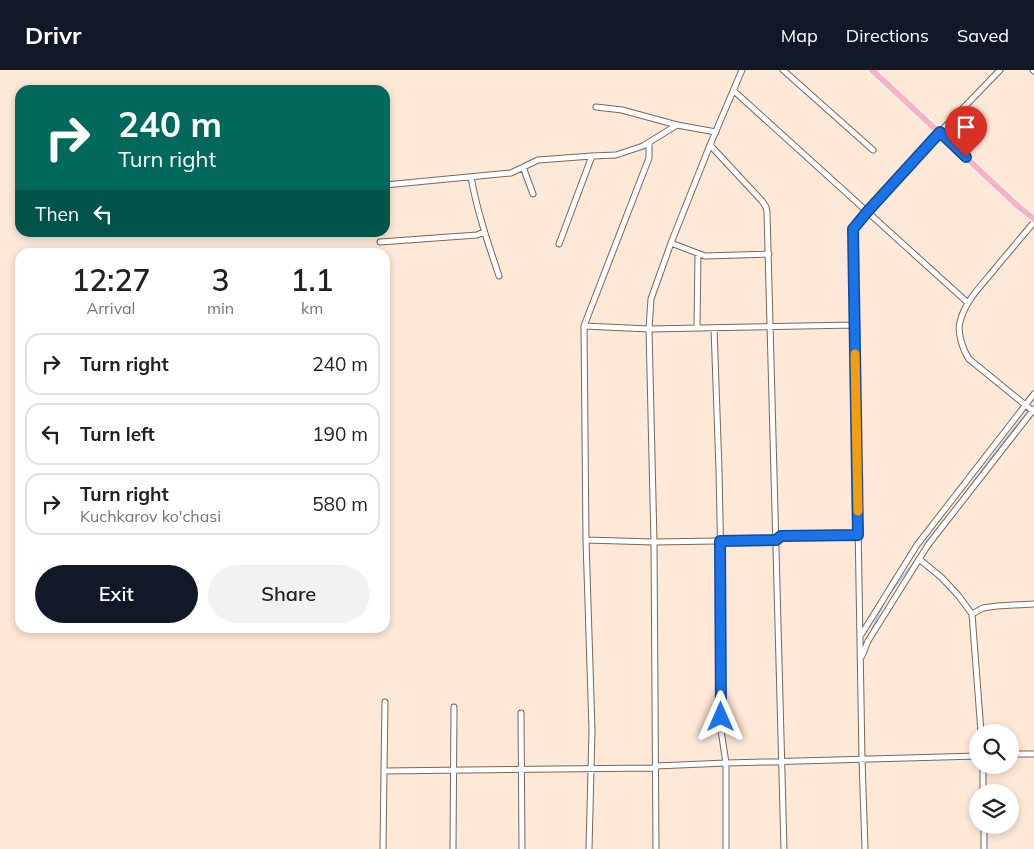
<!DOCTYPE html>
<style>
:root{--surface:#fff;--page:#f2f2f2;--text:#202124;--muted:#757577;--line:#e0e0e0;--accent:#111827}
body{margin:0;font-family:Mulish,sans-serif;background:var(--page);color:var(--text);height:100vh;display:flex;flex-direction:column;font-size:19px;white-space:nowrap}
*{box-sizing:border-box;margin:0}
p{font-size:16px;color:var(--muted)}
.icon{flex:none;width:28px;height:28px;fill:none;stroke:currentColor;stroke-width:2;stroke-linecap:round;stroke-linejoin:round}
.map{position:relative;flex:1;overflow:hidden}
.sheet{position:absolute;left:15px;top:178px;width:375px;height:385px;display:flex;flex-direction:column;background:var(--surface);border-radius:15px;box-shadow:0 2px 8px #0003}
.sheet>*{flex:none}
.top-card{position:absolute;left:15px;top:15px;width:375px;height:152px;border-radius:15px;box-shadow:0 2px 8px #0003;background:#00695c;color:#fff;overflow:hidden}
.controls{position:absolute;left:969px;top:654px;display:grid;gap:10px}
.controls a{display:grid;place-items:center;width:50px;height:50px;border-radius:50%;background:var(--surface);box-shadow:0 2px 8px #0003;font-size:25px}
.pin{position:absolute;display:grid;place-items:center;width:42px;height:42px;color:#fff;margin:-51px -21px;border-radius:50% 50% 50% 0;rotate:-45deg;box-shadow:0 0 5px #0007}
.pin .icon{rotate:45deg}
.me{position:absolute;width:55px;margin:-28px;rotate:0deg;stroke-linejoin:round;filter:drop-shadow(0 0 4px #0008)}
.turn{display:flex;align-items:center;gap:18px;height:105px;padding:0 20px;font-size:22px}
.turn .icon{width:65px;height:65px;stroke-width:2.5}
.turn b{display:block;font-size:35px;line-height:42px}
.then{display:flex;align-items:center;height:48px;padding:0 20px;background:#0003;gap:10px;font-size:19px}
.eta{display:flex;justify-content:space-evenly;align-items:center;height:85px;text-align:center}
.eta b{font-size:30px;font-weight:600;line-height:35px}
.cta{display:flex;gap:10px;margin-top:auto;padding:10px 20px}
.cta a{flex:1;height:58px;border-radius:30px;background:var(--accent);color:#fff;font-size:20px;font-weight:600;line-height:58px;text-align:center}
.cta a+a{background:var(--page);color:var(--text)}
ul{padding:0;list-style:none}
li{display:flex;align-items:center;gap:15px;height:62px;margin:0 10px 8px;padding:0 10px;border:2px solid var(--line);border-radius:15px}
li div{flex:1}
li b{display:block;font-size:19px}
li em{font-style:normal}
header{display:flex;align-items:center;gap:30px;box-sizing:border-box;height:70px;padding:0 25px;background:var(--accent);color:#fff}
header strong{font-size:24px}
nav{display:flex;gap:28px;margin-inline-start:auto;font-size:18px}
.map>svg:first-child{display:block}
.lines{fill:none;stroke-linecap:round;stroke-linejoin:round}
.stream{stroke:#89b1e5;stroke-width:1}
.minor-casing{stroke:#7a6758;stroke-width:7}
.major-casing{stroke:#fff;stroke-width:8}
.minor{stroke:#fff;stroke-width:5}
.major{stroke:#f8b2c0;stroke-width:6}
.route-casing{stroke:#114b97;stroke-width:12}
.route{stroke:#1a73e8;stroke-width:9}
.slow{stroke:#f59e0b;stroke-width:9}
</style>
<header>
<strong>Drivr</strong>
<nav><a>Map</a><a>Directions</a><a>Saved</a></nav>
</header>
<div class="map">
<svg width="1034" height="779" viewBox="0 0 1034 779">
<rect width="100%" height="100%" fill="#fee8d7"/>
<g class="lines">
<path class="stream" d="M955 436 1003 372 1029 340
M867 569 886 529 919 485"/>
<g class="minor-casing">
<path id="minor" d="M783 0 873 80
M1033 0 1034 1
M734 21 967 232
M596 37 622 40 677 55 716 62
M710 75 762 131 766 137 767 142 784 779
M523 97 533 124
M471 107C477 141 488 173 499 206
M385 115 511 103 538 90 592 86 616 85 643 76 677 55
M380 172 477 165 484 162
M671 173 705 186 769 184
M559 174 592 86
M584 256 649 88V72
M697 257 698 184
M714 258 719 400 722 545 721 660 726 693V779
M1034 342 969 289C963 280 957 263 960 252 965 231 981 216 994 200 1007 184 1021 168 1034 152
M586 470 654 472 776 470 781 466 858 465
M919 489 941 507 958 525 972 544 981 662
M972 544 983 538 997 536 1034 534
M861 565 917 475 1034 324
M862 586 868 571 928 475 1034 339
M385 632 384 701 653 698 656 696 726 693 978 686
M521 643 522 779
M1010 684H1034
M983 695V722
M984 755V779
M383 779 384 701
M453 779 454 637
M589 779 592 660 586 470 584 256 649 259 855 255
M656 779 654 472 649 259 651 229 671 173 710 75 742 0
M865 779 862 689 853 159 867 142 940 62 1000 0"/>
</g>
<g class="major-casing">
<path id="major" d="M872 0 1018 136 1034 149"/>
</g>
<use href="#minor" class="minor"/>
<use href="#major" class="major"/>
</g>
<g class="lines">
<g class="route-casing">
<path id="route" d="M721 647 720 471 776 470 781 466 858 465 853 159 867 142 940 62 966 87"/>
</g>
<use href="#route" class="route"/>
<path class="slow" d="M855 284 858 441"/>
</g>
</svg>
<div class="controls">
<a><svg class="icon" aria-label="search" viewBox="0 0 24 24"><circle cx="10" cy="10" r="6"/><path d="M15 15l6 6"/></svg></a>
<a><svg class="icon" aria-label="layers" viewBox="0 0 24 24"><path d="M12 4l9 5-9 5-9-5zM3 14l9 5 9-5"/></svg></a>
</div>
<div class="pin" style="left:966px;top:87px;background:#d93025"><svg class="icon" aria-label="arrive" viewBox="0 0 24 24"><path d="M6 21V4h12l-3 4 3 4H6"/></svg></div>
<svg class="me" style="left:721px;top:647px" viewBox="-20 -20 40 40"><path d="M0-17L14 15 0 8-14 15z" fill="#1a73e8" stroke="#fff" stroke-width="4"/></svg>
<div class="top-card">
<div class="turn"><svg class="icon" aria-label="right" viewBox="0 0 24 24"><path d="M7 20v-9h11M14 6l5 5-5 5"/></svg><div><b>240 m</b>Turn right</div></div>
<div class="then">Then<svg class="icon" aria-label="left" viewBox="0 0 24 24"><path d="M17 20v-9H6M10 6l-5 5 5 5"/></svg></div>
</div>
<section class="sheet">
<div class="eta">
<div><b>12:27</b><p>Arrival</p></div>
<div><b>3</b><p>min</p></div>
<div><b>1.1</b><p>km</p></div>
</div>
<ul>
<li><svg class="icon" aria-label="right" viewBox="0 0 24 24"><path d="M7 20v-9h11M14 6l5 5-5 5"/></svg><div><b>Turn right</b></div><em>240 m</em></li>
<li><svg class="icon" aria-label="left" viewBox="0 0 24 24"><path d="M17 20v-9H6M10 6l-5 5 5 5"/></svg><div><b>Turn left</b></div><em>190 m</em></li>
<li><svg class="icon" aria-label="right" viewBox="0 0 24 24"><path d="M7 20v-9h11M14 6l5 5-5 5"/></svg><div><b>Turn right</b><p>Kuchkarov ko'chasi</p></div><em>580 m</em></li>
</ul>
<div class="cta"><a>Exit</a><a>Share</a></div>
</section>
</div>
